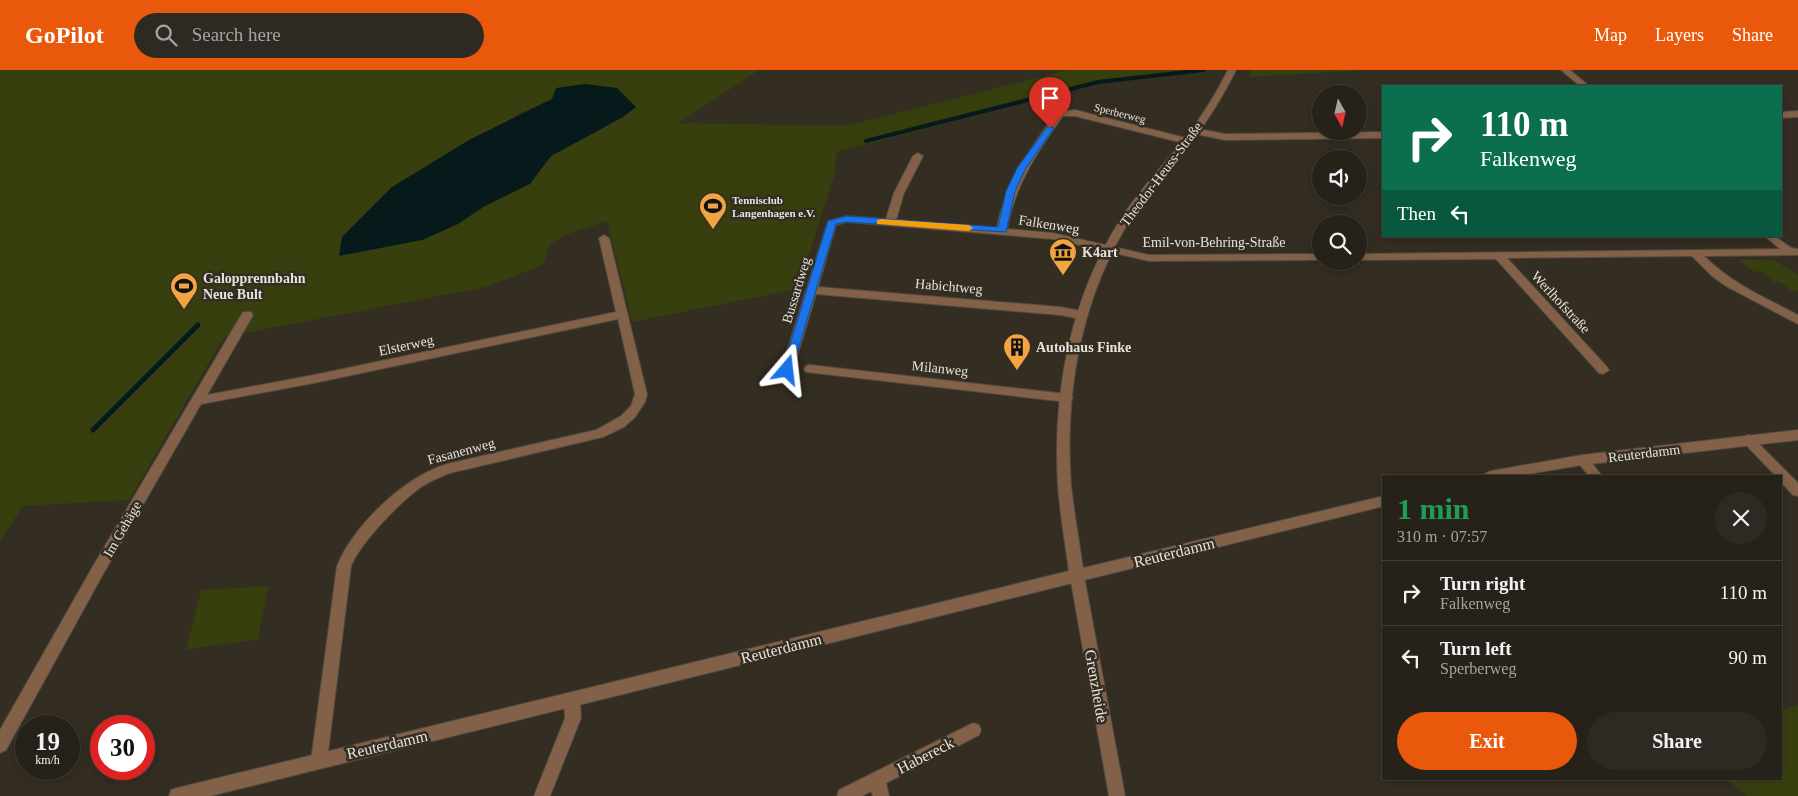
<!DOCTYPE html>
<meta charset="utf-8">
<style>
:root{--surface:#26221a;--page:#2e2a23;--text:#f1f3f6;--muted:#a4a4a2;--line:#423f39;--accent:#ea580c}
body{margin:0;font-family:Georgia,serif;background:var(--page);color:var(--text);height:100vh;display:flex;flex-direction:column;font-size:19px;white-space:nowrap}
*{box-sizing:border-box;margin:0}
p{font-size:16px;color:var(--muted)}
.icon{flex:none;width:28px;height:28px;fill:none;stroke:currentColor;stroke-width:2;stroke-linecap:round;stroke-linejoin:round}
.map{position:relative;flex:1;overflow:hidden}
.side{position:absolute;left:1382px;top:405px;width:400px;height:305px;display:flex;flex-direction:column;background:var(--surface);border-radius:0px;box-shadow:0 2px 12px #0003,0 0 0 1px var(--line)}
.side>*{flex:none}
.top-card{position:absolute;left:1382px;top:15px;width:400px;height:152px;border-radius:0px;box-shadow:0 2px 12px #0003,0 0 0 1px var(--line);background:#0b6e4f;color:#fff;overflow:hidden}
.needle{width:32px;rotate:172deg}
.tools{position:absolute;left:1312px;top:15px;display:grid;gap:10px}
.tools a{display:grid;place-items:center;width:55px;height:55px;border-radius:50%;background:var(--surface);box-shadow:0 2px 12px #0003,0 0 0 1px var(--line);font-size:25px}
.speed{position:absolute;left:15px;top:645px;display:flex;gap:10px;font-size:25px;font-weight:700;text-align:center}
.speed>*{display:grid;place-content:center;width:65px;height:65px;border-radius:50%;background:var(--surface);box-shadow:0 2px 12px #0003,0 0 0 1px var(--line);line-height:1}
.speed small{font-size:12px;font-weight:400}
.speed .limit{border:8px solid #d22;background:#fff;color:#111}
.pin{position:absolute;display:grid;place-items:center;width:42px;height:42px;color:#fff;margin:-51px -21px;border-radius:50% 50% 50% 0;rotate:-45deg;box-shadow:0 0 5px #0007}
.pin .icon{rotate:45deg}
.me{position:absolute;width:55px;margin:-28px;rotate:17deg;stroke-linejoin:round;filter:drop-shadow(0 0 4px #0008)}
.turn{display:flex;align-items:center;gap:18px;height:105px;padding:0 15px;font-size:22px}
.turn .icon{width:65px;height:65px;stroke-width:2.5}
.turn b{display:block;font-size:35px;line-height:42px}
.then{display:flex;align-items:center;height:48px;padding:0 15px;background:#0003;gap:10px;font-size:19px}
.round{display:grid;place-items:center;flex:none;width:52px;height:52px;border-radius:26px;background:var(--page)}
.headline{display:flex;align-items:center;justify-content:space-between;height:85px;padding:0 15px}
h1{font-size:30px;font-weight:800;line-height:38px;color:#1e9e55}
.cta{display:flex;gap:10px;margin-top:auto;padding:10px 15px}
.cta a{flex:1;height:58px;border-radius:30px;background:var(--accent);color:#fff;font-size:20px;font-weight:800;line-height:58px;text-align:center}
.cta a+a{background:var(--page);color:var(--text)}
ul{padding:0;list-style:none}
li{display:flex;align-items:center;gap:15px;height:65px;padding:0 15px;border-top:1px solid var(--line)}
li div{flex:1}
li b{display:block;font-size:19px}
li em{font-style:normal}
header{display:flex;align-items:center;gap:30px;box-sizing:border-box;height:70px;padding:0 25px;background:var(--accent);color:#fff}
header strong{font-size:24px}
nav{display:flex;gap:28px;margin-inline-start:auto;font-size:18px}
.search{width:350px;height:45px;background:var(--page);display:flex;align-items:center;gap:12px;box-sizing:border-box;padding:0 18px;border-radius:28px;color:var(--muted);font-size:19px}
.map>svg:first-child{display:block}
.green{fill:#383f0e;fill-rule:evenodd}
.water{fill:#061a1b}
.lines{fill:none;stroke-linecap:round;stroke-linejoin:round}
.stream-far1{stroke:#061a1b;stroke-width:4}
.stream{stroke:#061a1b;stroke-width:5}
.minor-casing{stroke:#504a40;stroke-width:2}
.tertiary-casing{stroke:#504a40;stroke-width:2}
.minor{fill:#836149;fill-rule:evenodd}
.tertiary{fill:#836149;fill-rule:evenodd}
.route{fill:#1a73e8;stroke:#114b97}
.slow{fill:#f59e0b}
.labels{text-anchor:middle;stroke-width:5;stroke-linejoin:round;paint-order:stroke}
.far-street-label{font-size:11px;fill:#e7e3dc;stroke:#332d22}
.far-poi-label{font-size:11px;font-weight:bold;fill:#e7e3dc;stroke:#332d22;text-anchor:start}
.street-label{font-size:14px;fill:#e7e3dc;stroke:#332d22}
.poi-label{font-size:14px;font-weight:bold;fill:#e7e3dc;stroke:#332d22;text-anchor:start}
.near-street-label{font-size:16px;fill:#e7e3dc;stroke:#332d22}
</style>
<header>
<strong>GoPilot</strong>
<div class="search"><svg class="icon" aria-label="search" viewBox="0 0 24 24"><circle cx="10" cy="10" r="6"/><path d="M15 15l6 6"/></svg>Search here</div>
<nav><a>Map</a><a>Layers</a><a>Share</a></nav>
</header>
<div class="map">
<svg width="1798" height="726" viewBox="0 0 1798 726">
<rect width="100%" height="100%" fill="#332d22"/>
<path class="green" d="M0 0H759L679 53 845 56 1068 0H1207L1206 2 1106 10 837 82 834 106 798 219 632 252 607 151 565 165 550 174 543 195 486 217 224 267 129 430 23 436 0 471ZM552 29 635 37 623 47 551 86 458 154 422 170 342 167 366 146 518 44Z
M1251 0H1367L1248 7Z
M1738 189 1773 190 1798 204V221H1791L1779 211 1774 212 1761 201 1754 202Z
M268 516 258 569 186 580 201 520Z
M1798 635V726H1747L1726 709H1781V640Z"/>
<path class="water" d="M585 14 617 18 636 37 623 47 551 86 530 114 485 136 458 154 422 170 339 186 342 167 392 117 469 70 552 29 556 18Z"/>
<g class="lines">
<path class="stream-far1" d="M866 71 1098 12 1204 0"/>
<path class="stream" d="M93 360 198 255"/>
<g class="minor-casing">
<path id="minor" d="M1561 0H1570L1589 16H1580Z
M1075 40 1190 69 1192 71 1187 74 1075 46H1063C1037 82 1015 115 1007 159L1053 163 1149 185 1321 184V190L1149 191 1053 169 847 152 836 155 818 217 1060 237 1086 242 1088 245 1082 249 1060 245 816 224 793 300 787 304 783 303 781 300 828 151 847 146 886 149 894 123 913 86 918 83 923 86 904 123 896 150 997 158C1005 113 1030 79 1057 42Z
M1798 41V47L1781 48V42Z
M1194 58 1225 64 1384 62V68L1225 70 1191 63 1190 61Z
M604 165 609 168 647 324 645 332 635 347 624 357 603 367 450 403C440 407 430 411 421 417 400 432 361 472 351 496L327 691 325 697 319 699 313 697 311 691 337 496C354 455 404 407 447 394L596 360 621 346 631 336 635 324 618 249 314 313 201 334 102 506 6 680 0 683V660L92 498 243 242H251L253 245 207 325 314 305 616 242 599 168Z
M1765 166C1784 166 1785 179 1798 179V185L1704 186C1732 214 1764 227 1798 245V254L1726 216 1713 207 1692 186 1507 188 1607 297 1609 300 1603 304 1599 303 1496 189 1359 190V184L1780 179Z
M810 295 1067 324 1073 328 1067 332 806 302 804 299 806 296Z
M1748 365 1752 367 1798 413V426L1793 425 1781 412V406H1776L1744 373 1742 370 1744 367Z
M1582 385 1587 387 1602 406H1589L1576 390 1577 387Z
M1077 500 1082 502 1084 506 1125 726H1109L1070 506 1072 502Z
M572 623 578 625 580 630 581 648 550 726H534L565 648 564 630 566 625Z
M973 653 979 655 981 660 979 665 886 713 889 726H873L871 721 862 726H837L839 720Z"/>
</g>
<g class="tertiary-casing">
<path id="tertiary" d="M1228 0H1236C1223 26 1208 51 1190 73 1172 96 1152 117 1136 141 1082 221 1064 320 1071 415 1074 443 1079 470 1083 498L1384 426V436L210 726H169L171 720 177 718 1069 501C1065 472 1060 444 1058 415 1052 319 1072 221 1126 141 1144 115 1166 92 1186 67 1202 46 1216 24 1228 0Z
M1798 360V370L1582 395 1517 406H1484L1486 403 1491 401 1582 385Z"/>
</g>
<use href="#minor" class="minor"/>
<use href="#tertiary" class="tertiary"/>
</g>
<path class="route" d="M1048 56 1054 58 1026 98 1015 121 1006 162 847 152 836 154 792 300 791 303H783L782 300 828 151 847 146 998 157 1006 121 1017 98Z"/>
<path class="slow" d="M881 149 969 155 973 158 969 161 877 154V150Z"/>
<defs>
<g id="stadium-pin" transform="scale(1.4375)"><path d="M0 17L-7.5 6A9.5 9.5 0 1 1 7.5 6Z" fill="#f3a442" stroke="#332d22"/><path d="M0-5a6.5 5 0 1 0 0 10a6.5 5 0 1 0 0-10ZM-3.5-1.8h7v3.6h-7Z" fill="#111"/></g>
<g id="museum-pin" transform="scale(1.4375)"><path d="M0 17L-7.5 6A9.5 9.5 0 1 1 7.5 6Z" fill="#f3a442" stroke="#332d22"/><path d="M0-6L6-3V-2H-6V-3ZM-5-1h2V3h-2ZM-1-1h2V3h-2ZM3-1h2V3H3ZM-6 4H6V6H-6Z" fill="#111"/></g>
<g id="building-pin" transform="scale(1.4375)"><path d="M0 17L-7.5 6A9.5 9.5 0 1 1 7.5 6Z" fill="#f3a442" stroke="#332d22"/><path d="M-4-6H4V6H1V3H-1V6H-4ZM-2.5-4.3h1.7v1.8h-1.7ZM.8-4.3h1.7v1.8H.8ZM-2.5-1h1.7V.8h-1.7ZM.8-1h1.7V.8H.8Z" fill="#111"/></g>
</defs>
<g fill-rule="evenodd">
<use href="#stadium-pin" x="713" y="136"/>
<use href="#museum-pin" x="1063" y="182"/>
<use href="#stadium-pin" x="184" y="216"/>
<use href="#building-pin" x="1017" y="277"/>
</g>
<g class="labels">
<g class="far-street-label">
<text transform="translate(1120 43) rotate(14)" y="4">Sperberweg</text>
</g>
<g class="far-poi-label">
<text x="732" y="134">Tennisclub<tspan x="732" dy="13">Langenhagen e.V.</tspan></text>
</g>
<g class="street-label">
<text transform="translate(1161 104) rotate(-53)" y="5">Theodor-Heuss-Straße</text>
<text transform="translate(1049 154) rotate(9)" y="5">Falkenweg</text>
<text x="1214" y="177">Emil-von-Behring-Straße</text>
<text transform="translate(949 216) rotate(5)" y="5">Habichtweg</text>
<text transform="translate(796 220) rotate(-73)" y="5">Bussardweg</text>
<text transform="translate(1561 232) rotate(47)" y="5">Werlhofstraße</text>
<text transform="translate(406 275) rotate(-12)" y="5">Elsterweg</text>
<text transform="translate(940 298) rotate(6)" y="5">Milanweg</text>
<text transform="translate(461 381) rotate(-15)" y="5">Fasanenweg</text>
<text transform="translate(1644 383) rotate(-7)" y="5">Reuterdamm</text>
<text transform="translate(122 459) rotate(-60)" y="5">Im Gehäge</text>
</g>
<g class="poi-label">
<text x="1082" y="187">K4art</text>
<text x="203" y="213">Galopprennbahn<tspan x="203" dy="16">Neue Bult</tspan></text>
<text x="1036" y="282">Autohaus Finke</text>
</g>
<g class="near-street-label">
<text transform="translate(1174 482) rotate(-14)" y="6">Reuterdamm</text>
<text transform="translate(781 578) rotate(-14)" y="6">Reuterdamm</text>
<text transform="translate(1097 616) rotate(80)" y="6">Grenzheide</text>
<text transform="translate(387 674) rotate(-13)" y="6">Reuterdamm</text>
<text transform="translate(925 685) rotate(-27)" y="6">Habereck</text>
</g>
</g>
</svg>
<div class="tools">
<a><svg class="needle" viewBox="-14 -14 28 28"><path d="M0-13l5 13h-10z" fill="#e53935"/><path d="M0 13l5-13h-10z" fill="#a4a4a2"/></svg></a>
<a><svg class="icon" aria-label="sound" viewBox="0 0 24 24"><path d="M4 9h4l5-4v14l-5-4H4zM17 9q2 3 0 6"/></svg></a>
<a><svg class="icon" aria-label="search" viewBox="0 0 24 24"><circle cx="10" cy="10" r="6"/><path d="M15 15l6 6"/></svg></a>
</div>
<div class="speed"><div>19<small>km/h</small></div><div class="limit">30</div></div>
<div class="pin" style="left:1050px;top:58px;background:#d93025"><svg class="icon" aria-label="arrive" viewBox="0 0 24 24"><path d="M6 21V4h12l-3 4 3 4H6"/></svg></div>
<svg class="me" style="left:787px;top:300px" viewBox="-20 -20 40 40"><path d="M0-17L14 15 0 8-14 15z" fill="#1a73e8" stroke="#fff" stroke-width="4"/></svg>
<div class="top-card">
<div class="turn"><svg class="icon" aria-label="right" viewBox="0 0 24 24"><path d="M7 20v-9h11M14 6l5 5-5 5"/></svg><div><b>110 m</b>Falkenweg</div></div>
<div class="then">Then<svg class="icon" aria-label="left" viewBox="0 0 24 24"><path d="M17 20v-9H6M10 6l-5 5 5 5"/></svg></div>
</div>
<section class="side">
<div class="headline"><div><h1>1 min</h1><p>310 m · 07:57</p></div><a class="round"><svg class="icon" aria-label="close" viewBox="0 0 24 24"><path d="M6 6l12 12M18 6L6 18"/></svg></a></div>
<ul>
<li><svg class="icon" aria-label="right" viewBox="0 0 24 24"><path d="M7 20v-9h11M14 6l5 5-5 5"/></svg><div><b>Turn right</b><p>Falkenweg</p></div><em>110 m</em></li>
<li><svg class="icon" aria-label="left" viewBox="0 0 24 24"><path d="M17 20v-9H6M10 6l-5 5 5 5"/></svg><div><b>Turn left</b><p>Sperberweg</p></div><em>90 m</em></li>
</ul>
<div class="cta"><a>Exit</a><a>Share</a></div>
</section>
</div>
